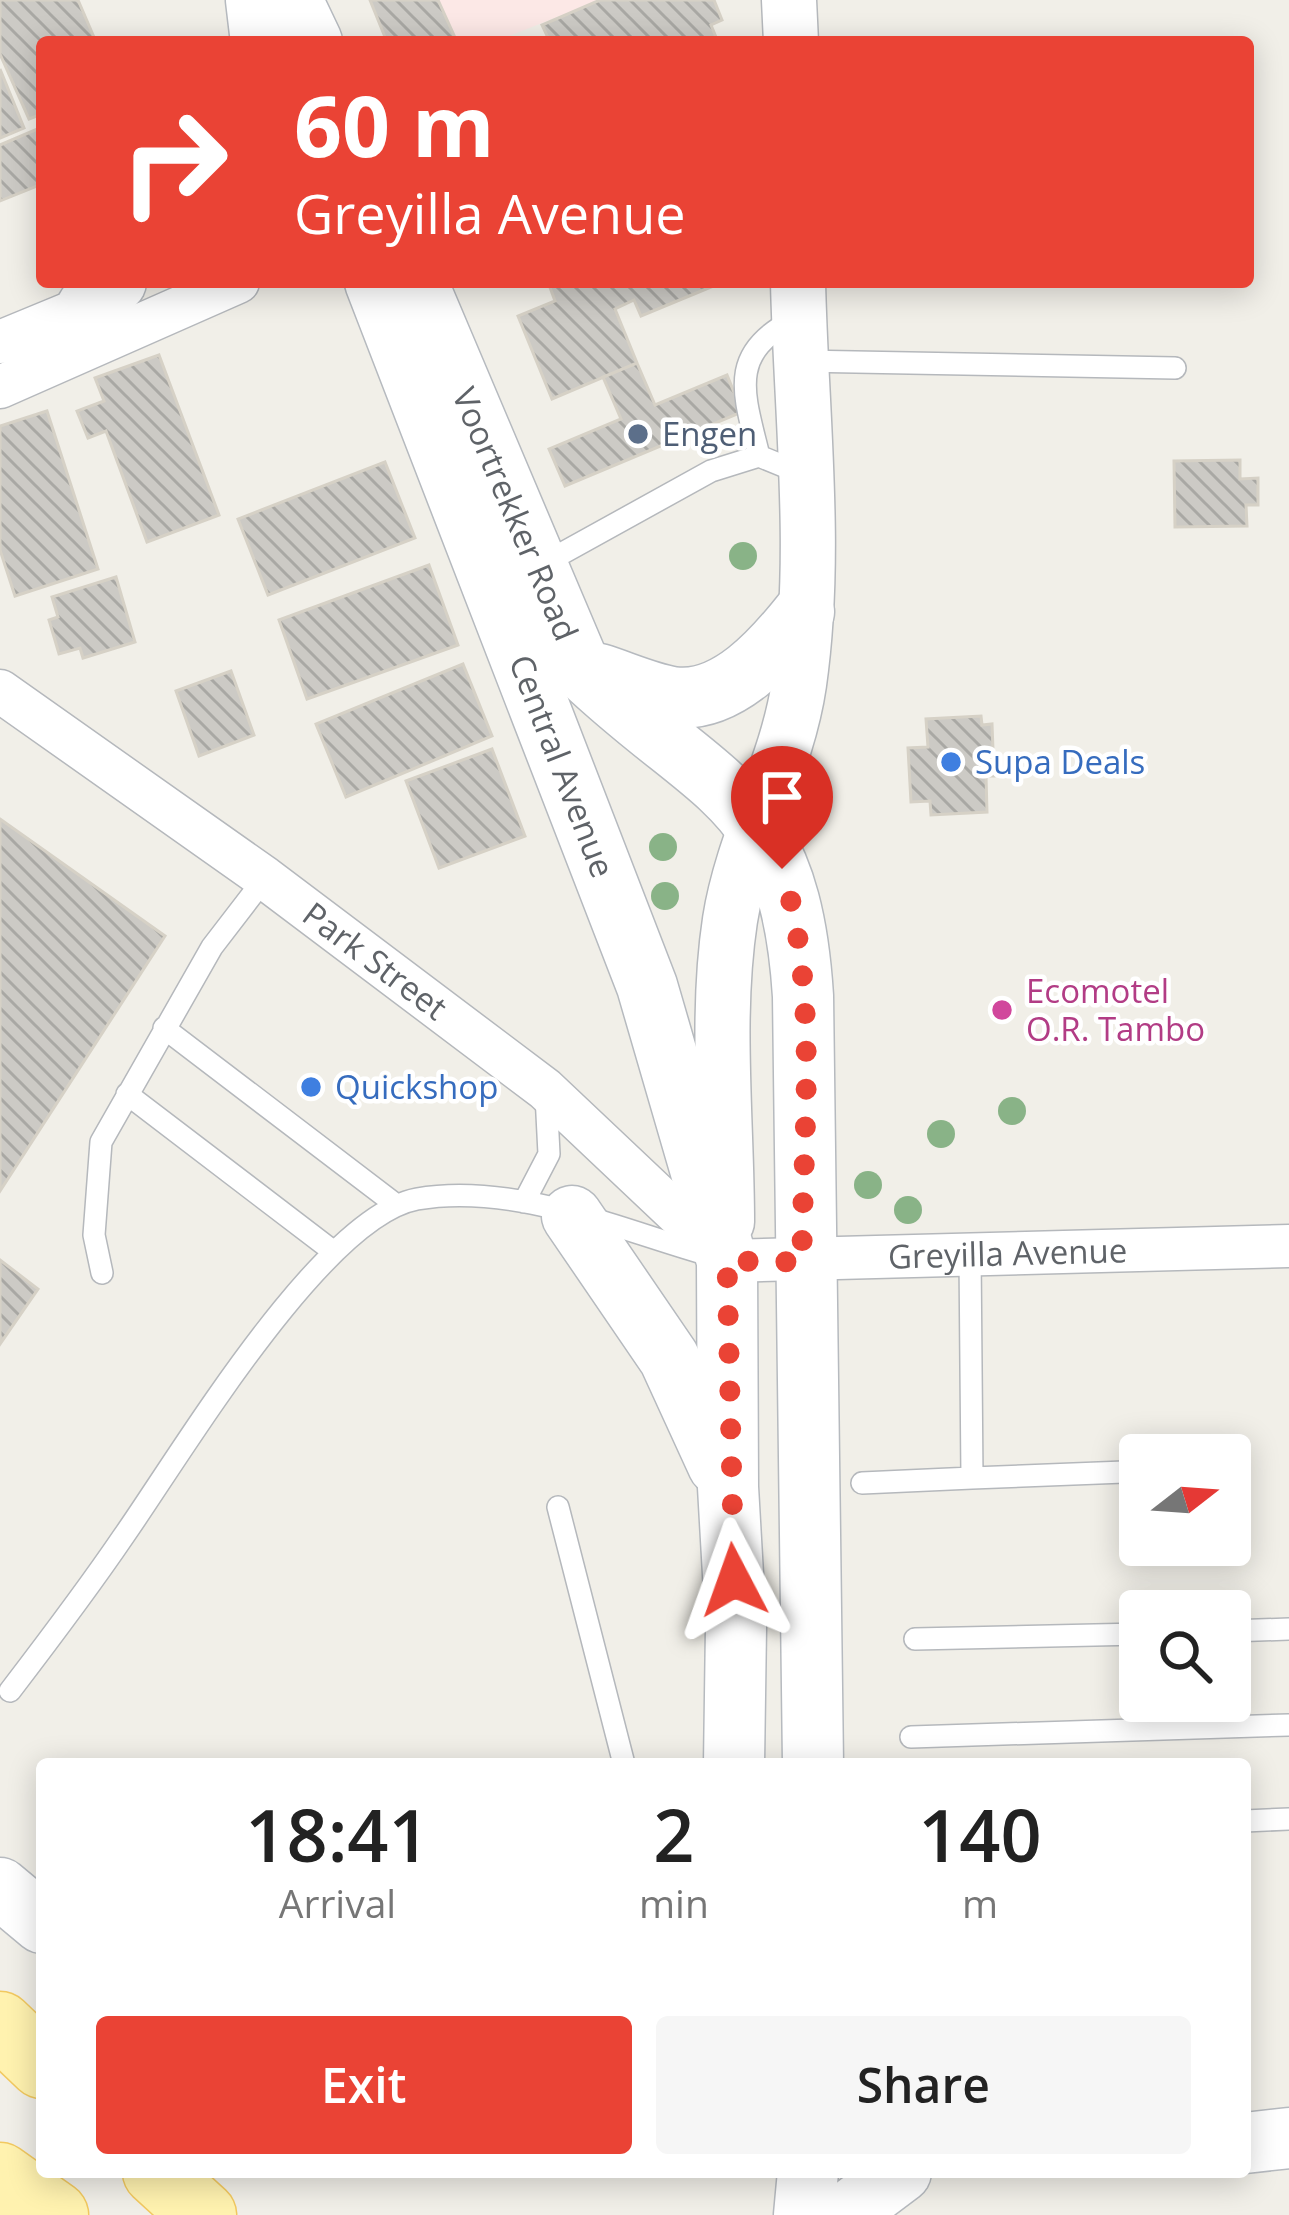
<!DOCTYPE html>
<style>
:root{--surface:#fff;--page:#f6f6f6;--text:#222;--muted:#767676;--accent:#ea4335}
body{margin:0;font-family:"Open Sans",sans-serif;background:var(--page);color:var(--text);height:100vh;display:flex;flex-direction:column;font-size:45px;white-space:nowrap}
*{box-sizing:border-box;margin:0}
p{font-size:39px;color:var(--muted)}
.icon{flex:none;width:66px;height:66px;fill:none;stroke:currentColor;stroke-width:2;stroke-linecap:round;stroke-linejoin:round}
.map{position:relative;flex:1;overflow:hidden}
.panel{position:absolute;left:36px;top:1758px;width:1215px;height:420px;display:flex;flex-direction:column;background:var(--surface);border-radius:12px;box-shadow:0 6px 30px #0003}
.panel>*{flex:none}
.banner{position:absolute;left:36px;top:36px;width:1218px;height:252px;border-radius:12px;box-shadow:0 6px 30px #0003;background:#ea4335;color:#fff;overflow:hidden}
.needle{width:78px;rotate:73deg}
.tools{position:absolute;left:1119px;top:1434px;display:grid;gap:24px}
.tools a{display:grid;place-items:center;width:132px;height:132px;border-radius:12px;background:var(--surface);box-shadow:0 6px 30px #0003;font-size:60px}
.pin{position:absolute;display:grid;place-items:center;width:102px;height:102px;color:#fff;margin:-123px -51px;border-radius:50% 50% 50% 0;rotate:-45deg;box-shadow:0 0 12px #0007}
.pin .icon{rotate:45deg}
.me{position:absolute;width:132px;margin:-66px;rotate:356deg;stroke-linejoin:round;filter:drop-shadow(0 0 9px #0008)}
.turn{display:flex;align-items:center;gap:42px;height:252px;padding:0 60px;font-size:54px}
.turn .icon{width:156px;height:156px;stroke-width:2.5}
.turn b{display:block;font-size:84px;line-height:102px}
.eta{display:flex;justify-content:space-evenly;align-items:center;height:204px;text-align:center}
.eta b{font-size:72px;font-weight:600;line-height:84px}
.cta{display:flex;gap:24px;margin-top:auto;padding:24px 60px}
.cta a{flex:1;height:138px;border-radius:12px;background:var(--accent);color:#fff;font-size:48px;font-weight:600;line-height:138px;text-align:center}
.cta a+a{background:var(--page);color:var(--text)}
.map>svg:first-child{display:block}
.medical{fill:#fce8e6}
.building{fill:url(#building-back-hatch);stroke:#d6d1c6;stroke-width:3}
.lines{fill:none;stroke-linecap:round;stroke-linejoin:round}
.service-casing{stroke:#b5b8bc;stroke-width:24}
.minor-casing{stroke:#b5b8bc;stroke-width:45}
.tertiary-casing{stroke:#b5b8bc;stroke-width:57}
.secondary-casing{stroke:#b6babf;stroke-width:63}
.primary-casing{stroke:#f2c960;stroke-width:69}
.service{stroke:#fff;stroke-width:21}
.minor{stroke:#fff;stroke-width:42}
.tertiary{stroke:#fff;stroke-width:54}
.secondary{stroke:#fff;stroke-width:60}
.primary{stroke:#fff2af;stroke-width:66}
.tree{fill:#89b387}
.route{stroke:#ea4335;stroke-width:21;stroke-dasharray:0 37.8}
.service-dot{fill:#5c6f8a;stroke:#fff;stroke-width:4.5}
.shop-dot{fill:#3f7fe0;stroke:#fff;stroke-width:4.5}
.hotel-dot{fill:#d1479c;stroke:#fff;stroke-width:4.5}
.labels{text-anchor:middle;stroke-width:9;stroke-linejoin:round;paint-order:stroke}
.service-label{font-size:33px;fill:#4e5e75;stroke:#fff;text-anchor:start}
.street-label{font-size:33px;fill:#5f6368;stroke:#fff}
.shop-label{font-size:33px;fill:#366cbe;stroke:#fff;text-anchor:start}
.hotel-label{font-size:33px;fill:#b23c85;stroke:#fff;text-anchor:start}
</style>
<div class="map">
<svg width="1289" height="2215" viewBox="0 0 1289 2215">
<defs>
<pattern id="building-back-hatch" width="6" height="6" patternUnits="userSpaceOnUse" patternTransform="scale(3)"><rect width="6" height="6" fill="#cccac5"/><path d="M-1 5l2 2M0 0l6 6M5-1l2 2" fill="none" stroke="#a9a8a4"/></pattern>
</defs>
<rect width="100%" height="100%" fill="#f1efe8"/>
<path class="medical" d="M438 0H600L494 42 455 41Z"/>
<path class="building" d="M0 0H78L96 42H42V114L29 119 0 54Z
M370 0H438L457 42H387Z
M600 0H714L722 20 711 25 718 42H550L542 25Z
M0 69 24 128 0 138Z
M42 127V184L0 201V145Z
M548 282H723L641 316 634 300 615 309 637 363 552 399 518 316 555 301Z
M159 355 219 515 147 542 106 431 88 438 77 411 104 401 95 378Z
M637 363 655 405 727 375 742 412 565 486 549 449 621 419 603 377Z
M47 411 98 569 15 596 0 550V426Z
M1240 460V479L1258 478V505H1246L1247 526 1175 527 1174 461Z
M385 462 415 538 268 595 238 519Z
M429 565 458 645 307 699 279 620Z
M116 577 135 642 83 658 80 648 59 654 49 620 58 617 52 597Z
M463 664 492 736 346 797 316 724Z
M231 671 254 735 199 756 176 691Z
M981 716 982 725 992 724 994 776H986L987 812 931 815 930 801 911 802 908 748 928 747 926 719Z
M492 749 525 836 439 868 406 781Z
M0 819 165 936 0 1191Z
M0 1260 38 1289 0 1344Z"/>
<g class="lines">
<g class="service-casing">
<path id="service" d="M801 361 1175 368
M759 456C744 394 727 354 793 320
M541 565 711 471 759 456 803 474
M164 1028 395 1204
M127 1094 334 1252
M524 1202 549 1154 546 1095
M970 1254 972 1478 1124 1472
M102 1273 94 1235 101 1142 212 947 265 878
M862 1483 972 1478
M558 1507 624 1764
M1230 1631 1289 1629
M915 1639 1140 1634
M10 1691C49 1640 87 1590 123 1537 180 1456 321 1217 417 1199 513 1182 617 1229 709 1255
M911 1737 1289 1725
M1245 1821 1289 1819"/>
</g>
<g class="minor-casing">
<g id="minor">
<path d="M0 342 114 295"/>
<path d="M0 387 238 282"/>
<path id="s1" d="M0 691 265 878 545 1089 727 1261 1289 1246"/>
</g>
</g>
<g class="tertiary-casing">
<path id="tertiary" d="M789 0 791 42
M727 1222C727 1124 715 1018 730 920 743 838 787 766 799 684 818 553 801 414 798 282"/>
</g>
<g class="secondary-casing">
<g id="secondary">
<path d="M256 0 261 42"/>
<path d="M292 0 312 42"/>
<path id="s2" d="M375 282 647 986 727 1261 728 1487 736 1627 734 1764"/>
<path id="s3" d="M417 282 581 669C712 794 790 791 803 996L813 1764"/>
<path d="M87 307 116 282"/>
<path d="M599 674C622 681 648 693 672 697 727 705 774 650 804 612"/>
<path d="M572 1216 669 1358 718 1465"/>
<path d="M0 1888 42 1923"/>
<path d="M1245 2143 1289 2138"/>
<path d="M804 2215 808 2172"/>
<path d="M844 2215 901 2172"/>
</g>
</g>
<g class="primary-casing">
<path id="primary" d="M0 2025 42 2065
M156 2172 203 2215
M0 2176 55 2215"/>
</g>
<use href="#service" class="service"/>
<use href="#minor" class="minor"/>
<use href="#tertiary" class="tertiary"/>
<use href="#secondary" class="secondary"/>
<use href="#primary" class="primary"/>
</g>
<g class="tree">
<circle cx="743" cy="556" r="14"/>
<circle cx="663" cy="847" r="14"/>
<circle cx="665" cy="896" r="14"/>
<circle cx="1012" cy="1111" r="14"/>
<circle cx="941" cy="1134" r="14"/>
<circle cx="868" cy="1185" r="14"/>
<circle cx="908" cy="1210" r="14"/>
</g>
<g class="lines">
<path class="route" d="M734 1580 727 1261 802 1262C802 1138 820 987 782 869"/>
</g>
<circle class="service-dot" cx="638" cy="434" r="12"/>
<g class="shop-dot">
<circle cx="951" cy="762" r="12"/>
<circle cx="311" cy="1087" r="12"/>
</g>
<circle class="hotel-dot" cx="1002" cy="1010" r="12"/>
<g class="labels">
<g class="service-label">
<text x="662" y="446">Engen</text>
</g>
<g class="street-label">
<text dy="12" stroke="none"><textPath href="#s3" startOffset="252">Voortrekker Road</textPath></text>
<text dy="12" stroke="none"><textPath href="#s2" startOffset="519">Central Avenue</textPath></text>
<text dy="12" stroke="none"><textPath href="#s1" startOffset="462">Park Street</textPath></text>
<text dy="12" stroke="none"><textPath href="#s1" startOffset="1206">Greyilla Avenue</textPath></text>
</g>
<g class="shop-label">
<text x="975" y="774">Supa Deals</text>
<text x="335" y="1099">Quickshop</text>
</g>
<g class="hotel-label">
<text x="1026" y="1003">Ecomotel<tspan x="1026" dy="38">O.R. Tambo</tspan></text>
</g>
</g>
</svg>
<div class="tools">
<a><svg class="needle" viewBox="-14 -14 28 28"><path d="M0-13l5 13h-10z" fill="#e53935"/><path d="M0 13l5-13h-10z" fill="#767676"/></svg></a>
<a><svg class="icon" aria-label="search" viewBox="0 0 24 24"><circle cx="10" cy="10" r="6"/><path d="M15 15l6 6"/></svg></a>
</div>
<div class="pin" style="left:782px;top:869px;background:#d93025"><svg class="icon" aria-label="arrive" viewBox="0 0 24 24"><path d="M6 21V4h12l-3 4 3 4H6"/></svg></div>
<svg class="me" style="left:734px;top:1580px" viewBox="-20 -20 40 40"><path d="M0-17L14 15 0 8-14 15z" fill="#ea4335" stroke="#fff" stroke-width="4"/></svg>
<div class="banner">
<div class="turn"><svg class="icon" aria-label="right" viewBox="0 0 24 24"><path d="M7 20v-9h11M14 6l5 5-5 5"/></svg><div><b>60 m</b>Greyilla Avenue</div></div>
</div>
<section class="panel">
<div class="eta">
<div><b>18:41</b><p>Arrival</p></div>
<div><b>2</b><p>min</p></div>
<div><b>140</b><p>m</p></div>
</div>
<div class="cta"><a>Exit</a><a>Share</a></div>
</section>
</div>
